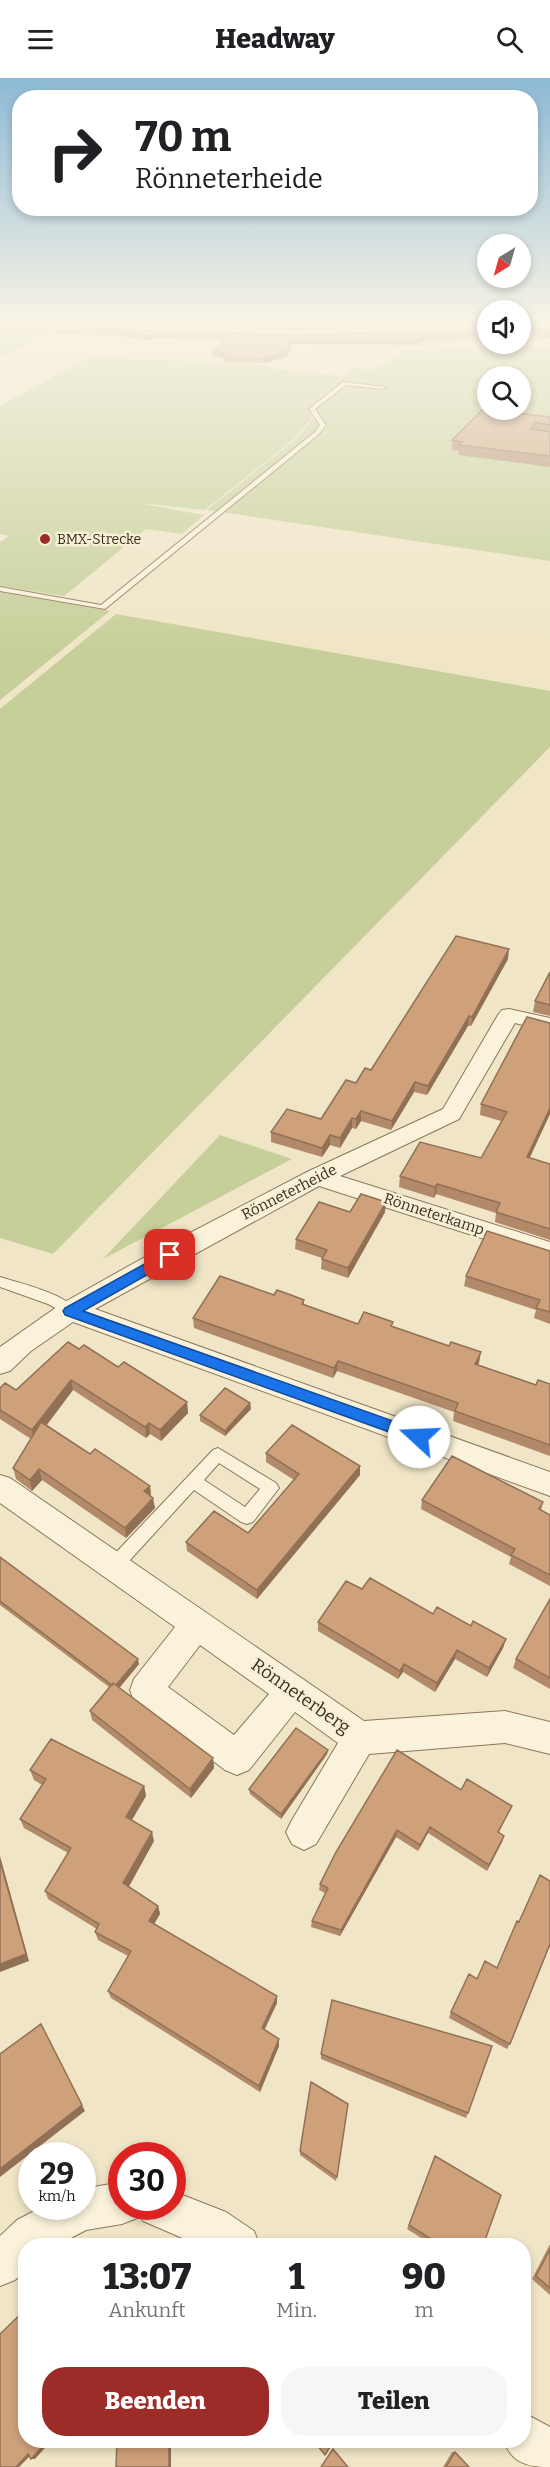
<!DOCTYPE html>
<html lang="de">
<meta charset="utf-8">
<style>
:root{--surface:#fff;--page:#f6f6f6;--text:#202124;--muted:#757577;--accent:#9d2c28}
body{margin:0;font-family:Bitter,serif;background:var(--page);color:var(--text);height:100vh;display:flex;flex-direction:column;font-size:22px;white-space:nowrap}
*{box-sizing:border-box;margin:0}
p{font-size:20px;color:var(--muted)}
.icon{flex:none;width:33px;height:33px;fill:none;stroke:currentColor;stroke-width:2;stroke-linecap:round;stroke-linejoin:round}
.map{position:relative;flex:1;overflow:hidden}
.panel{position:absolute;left:18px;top:2160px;width:513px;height:210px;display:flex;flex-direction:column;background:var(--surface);border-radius:24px;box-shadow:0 3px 9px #0003}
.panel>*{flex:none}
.hud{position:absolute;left:12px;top:12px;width:526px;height:126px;border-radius:24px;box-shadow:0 3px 9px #0003;background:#fff;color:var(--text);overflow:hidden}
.needle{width:39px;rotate:217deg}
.controls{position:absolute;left:477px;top:156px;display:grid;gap:12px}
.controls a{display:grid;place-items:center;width:54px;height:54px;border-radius:50%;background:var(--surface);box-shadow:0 3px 9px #0003;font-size:30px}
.speed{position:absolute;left:18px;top:2064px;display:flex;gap:12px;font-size:30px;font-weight:700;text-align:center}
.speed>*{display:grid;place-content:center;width:78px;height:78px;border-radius:50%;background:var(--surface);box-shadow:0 3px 9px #0003;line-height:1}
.speed small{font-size:15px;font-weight:400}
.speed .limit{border:9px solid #d22;background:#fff;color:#111}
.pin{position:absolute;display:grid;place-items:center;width:51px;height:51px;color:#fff;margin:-26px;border-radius:12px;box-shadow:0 3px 9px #0006}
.me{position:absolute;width:66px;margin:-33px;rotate:290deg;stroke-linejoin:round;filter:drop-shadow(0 0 4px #0008)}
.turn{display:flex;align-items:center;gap:21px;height:126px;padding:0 24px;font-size:27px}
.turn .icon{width:78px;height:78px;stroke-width:2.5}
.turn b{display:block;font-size:42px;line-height:51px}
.eta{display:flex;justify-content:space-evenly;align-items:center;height:102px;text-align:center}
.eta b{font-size:36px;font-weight:800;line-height:42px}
.action{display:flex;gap:12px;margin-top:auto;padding:12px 24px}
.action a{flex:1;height:69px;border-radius:24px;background:var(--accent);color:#fff;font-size:24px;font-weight:800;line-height:69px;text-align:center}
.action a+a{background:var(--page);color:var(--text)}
header{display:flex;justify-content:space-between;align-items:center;height:78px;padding:0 24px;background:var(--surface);font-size:27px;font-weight:800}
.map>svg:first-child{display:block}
.green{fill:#c6cf99;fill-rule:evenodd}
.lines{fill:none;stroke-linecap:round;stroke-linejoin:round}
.lane-casing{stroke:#8c775b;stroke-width:2}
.street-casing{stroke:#8c775b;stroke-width:2}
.lane{fill:#faf2da;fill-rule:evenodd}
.street{fill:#faf2da;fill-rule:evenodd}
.wall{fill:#b28a6a}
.shaded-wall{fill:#917156}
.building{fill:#cfa17b;stroke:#917156;stroke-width:1.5}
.route{fill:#1a73e8;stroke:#114b97;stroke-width:1.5}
.poi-dot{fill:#9d2c28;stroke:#f7efd6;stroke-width:2}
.labels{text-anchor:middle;stroke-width:5;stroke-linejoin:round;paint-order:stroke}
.far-poi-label{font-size:14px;fill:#3c2e1f;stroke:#f7efd6;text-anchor:start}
.street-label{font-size:15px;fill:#3c2e1f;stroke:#f7efd6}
.near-street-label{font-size:18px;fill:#3c2e1f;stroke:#f7efd6}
</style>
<header><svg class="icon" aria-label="menu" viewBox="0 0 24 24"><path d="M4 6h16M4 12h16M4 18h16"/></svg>Headway<svg class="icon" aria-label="search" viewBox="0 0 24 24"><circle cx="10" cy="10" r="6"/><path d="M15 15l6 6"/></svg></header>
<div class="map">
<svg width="550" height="2389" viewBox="0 0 550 2389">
<rect width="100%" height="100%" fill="#f0e5c6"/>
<path class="green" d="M0 250H4L52 251 0 280Z
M550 271V483L207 432 296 361 315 339 308 327 312 340 294 361 205 432 139 425 204 437 182 456 146 451 64 518 0 508V464L9 458 0 456V328L90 279 261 286 273 291 343 298 326 313 354 290 376 292 403 273ZM488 298H520V332H488Z
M0 513 110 533 0 622Z
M116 536 550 613V669L53 1176 0 1160V631Z
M220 1057 292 1081 103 1181Z"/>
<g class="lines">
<g class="lane-casing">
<path id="lane" d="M343 304 386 309 383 311 346 307 315 331 326 347 319 356 105 531 0 513V509L101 527 315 354 320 347 309 331Z
M0 1199C20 1205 66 1216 77 1233L75 1237 70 1238 48 1226 0 1209Z
M218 1370 276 1405 279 1410 253 1444 247 1446 241 1444 194 1412 120 1493 114 1495 108 1493 106 1488 108 1483 213 1372ZM219 1385 260 1411 245 1429 204 1402Z"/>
</g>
<g class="street-casing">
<path id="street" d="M0 243 294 253 488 247V253L294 259 0 249Z
M520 246 550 247V253L520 252Z
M509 931 550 940V954L515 945 459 1041 340 1098 550 1164V1182L319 1108 95 1231 550 1394V1418L73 1244 31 1273 10 1293 0 1296V1269L61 1226 161 1170 309 1093 443 1031 498 937 502 932Z
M0 1397 10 1400 364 1643 505 1633 550 1644V1676L505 1665 369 1676 316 1766 304 1772 292 1766 286 1754 292 1742 338 1665 295 1634 249 1692 237 1697 225 1692 134 1623 130 1612 134 1601 175 1549 0 1425ZM200 1567 269 1616 234 1657 168 1609Z
M122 2104V2128H172V2113L226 2134 254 2153 260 2168H201L143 2143 139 2133 137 2140 122 2146 86 2152 56 2168H26V2192L15 2202 0 2208V2158L17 2142 44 2128H82V2111Z
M524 2335 550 2349V2389C527 2389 512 2385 503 2362H524Z"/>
</g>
<use href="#lane" class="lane"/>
<use href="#street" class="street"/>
</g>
<path class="wall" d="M31 241H488V245L294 251Z
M520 241H550V245L520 244Z
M520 250 550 251V260L528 258V260H520Z
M488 251V261L423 263 419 267 292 266 287 279 264 285 223 284V280L213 279V275L225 262 162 260 146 262 116 258 56 256V252L294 257Z
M550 339V389L458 377 459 373 452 372V362Z
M508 881 471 948H468L427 1017 414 1014 391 1052 361 1043 356 1051 352 1050 340 1070 330 1067 322 1079 271 1064V1054L321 1041 356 1005 371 992Z
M550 894V938L533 934 535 923Z
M550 945V1036L529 1080 550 1086V1162L495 1144 496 1135 436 1116 434 1120 399 1109 400 1098 481 1080 501 1043 480 1037 481 1026Z
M350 1134H385L348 1200 321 1191 322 1180 295 1171 296 1161Z
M550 1173V1246L534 1240 536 1232 464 1208 466 1198Z
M274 1217 304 1222V1227L358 1246 393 1244 392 1249 479 1285 478 1287 536 1307 550 1306V1378L453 1343 454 1334 337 1293 333 1300 194 1250 193 1240Z
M79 1271 118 1289 187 1324 188 1335 161 1363 150 1356 146 1360 73 1312 47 1347 90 1376 150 1408 151 1418 155 1430 126 1460 42 1402 32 1413 16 1401 13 1390 31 1361 0 1341V1310L16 1312Z
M250 1325 251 1331 225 1358 200 1343V1337Z
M266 1375 360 1388V1397L257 1521 187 1473 186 1464 248 1455 294 1402 266 1384Z
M422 1422 543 1424 541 1432 550 1437V1508L509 1486 511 1479 421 1431Z
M0 1479 139 1586 119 1610 213 1680 214 1690 191 1720 92 1642 90 1633 109 1609 0 1527Z
M362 1511 471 1548 506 1561 503 1570 487 1599 455 1581 435 1614 403 1594 398 1601 318 1553V1544Z
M550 1521V1611L513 1590 516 1581Z
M328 1672 327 1676 281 1741 250 1716 249 1711Z
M30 1692 144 1708 146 1718 131 1742 154 1763 128 1809 158 1828 160 1836 154 1846 277 1918V1925L264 1952 279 1961V1968L260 2014 111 1920 108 1913 128 1878 98 1862 95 1854 97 1851 48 1821 45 1813 68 1775 24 1750 20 1741 42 1707 34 1702Z
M461 1712 512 1728 499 1754 504 1758 502 1764 487 1793 428 1755 418 1773 396 1759 340 1858 311 1849 312 1843 325 1815 319 1812 320 1806 336 1774Z
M550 1803V1870L549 1869 510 1966 507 1971 449 1940 451 1934 477 1901 497 1890 519 1844Z
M321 1976 468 2035 466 2040 321 1981Z
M348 2026 336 2103 300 2077V2073Z
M435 2078 483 2168H434L407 2151Z
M550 2166V2217L532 2201Z
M452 2374H455L469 2389H443Z"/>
<path class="shaded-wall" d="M161 256 162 260 146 262 145 258Z
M423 259V263L419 267V262Z
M292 261V266L287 279 264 285V281Z
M509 871 508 881 471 948 472 939Z
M469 938 468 948 427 1017 428 1008Z
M415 1004 414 1014 391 1052 392 1043Z
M550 1030V1036L525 1090 527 1079Z
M361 1033V1043L356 1051V1041Z
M352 1040V1050L340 1070V1060Z
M330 1057V1067L322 1079V1070Z
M437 1106 436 1116 434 1120 435 1109Z
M386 1124 385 1134 348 1200V1190Z
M481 1274 479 1285 474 1296 475 1286Z
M338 1283 337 1293 333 1300 334 1290Z
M71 1302 73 1312 34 1363 32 1352Z
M187 1324 188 1335 161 1363 160 1352Z
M250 1325 251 1331 225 1358V1353Z
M149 1345 150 1356 146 1360 145 1349Z
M360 1388V1397L257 1521V1512Z
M39 1391 42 1402 32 1413 30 1402Z
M150 1408 151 1419 144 1413Z
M153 1420 155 1430 126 1460 125 1450Z
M506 1561 503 1570 487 1599 489 1590Z
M457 1572 455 1581 435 1614 437 1605Z
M138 1581 139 1586 116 1614 115 1609Z
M404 1586 403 1594 398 1601 400 1593Z
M328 1672 327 1676 281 1741V1736Z
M213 1680 214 1690 191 1720 190 1711Z
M144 1708 146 1718 128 1749 126 1739Z
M430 1749 428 1755 418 1773 420 1767Z
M397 1752 396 1759 340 1858 341 1852Z
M152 1754 154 1763 126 1814 123 1805Z
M504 1758 502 1764 487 1793 489 1787Z
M0 1778 29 1883 0 1894Z
M158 1828 160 1836 151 1851 149 1843Z
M277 1918V1925L262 1957V1950Z
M41 1946 85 2033 0 2099V2091Z
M279 1961V1968L260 2014 259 2008Z
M48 2362H52L35 2381H31Z
M169 2362H171V2389H169Z
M28 2376H32L19 2389H16Z"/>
<path class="building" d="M136 241H468L294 247Z
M58 249 294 257 488 251V257L423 259 419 262 292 261 287 274 264 281 223 279 225 275H213L229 258 161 256 145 258 116 254 56 252Z
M520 250 550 251V256L526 254 528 256H520Z
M483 331 550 339V347L535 344 531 351 550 354V378L459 367 462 364 452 362Z
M456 858 509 871 472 939 469 938 428 1008 415 1004 392 1043 361 1033 356 1041 352 1040 340 1060 330 1057 322 1070 271 1054 287 1031 321 1041 346 1002 356 1005 365 990 371 992Z
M550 894V927L535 923Z
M527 939 550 945V1030L527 1079 550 1086V1151L496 1134 500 1125 437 1106 435 1109 400 1098 420 1064 481 1080 507 1034 481 1026Z
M361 1116 386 1124 348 1190 322 1181 327 1172 296 1161 319 1124 350 1134Z
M487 1153 550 1173V1234L536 1230 540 1222 466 1198Z
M220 1198 274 1217 277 1212 291 1217 304 1222 302 1226 358 1246 364 1234 393 1244 391 1248 449 1268 451 1264 481 1274 475 1286 536 1307 538 1302 550 1306V1367L455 1333 458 1325 338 1283 334 1290 193 1240Z
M68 1264 79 1271 84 1267 118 1289 124 1284 187 1324 160 1352 149 1345 145 1349 71 1302 32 1352 0 1332V1310L5 1305 16 1312Z
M225 1310 250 1325 225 1353 200 1337Z
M41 1344 90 1376 95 1371 150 1408 144 1413 153 1420 125 1450 39 1391 30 1402 13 1390Z
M292 1347 360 1388 257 1512 186 1464 214 1433 248 1455 299 1396 266 1375Z
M452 1378 543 1424 539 1431 550 1437V1497L511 1477 515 1471 422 1422Z
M0 1479 138 1581 116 1607 113 1605 112 1607 0 1523Z
M370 1500 433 1536 437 1529 471 1548 473 1543 506 1561 489 1590 457 1572 437 1605 404 1586 400 1593 318 1544 346 1503 362 1511Z
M550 1521V1600L516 1581Z
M113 1605 213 1680 190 1711 90 1633Z
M296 1650 328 1672 281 1736 249 1711Z
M51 1661 144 1708 126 1739 152 1754 123 1805 158 1828 149 1843 277 1918 262 1950 279 1961 259 2008 108 1913 131 1873 95 1854 99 1846 45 1813 71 1770 20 1741 46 1701 30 1692Z
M397 1672 461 1712 467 1701 512 1728 498 1754 504 1758 489 1787 430 1749 420 1767 397 1752 341 1852 312 1843 328 1810 320 1806 336 1774Z
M0 1783 26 1876 0 1886Z
M540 1797 550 1803V1866L510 1966 451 1934 469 1896 477 1901 485 1883 497 1890 517 1843 519 1844Z
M332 1922 492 1968 468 2035 321 1976Z
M41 1946 82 2027 0 2091V1976Z
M311 2004 348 2026 337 2099 300 2073Z
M435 2078 501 2117 483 2168H442L409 2147Z
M550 2171V2210L536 2198Z
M26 2231V2362H48L31 2381 28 2376 16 2389H0V2256Z
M117 2362H169V2389H116Z
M313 2362H334L325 2377Z
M333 2371 348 2389H321Z
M455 2374 469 2389H446Z"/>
<linearGradient id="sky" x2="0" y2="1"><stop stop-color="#8ebad6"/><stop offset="0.42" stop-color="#f8f3e5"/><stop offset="1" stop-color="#f8f3e5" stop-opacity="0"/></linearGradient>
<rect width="550" height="576" fill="url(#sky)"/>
<path class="route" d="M170 1172 177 1177 175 1181 83 1233 424 1354 427 1359 424 1363 419 1365 414 1363 65 1237 63 1233 65 1230Z"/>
<circle class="poi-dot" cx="45" cy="461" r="6"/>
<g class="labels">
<g class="far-poi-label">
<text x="57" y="466">BMX-Strecke</text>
</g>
<g class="street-label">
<text transform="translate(289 1114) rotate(-27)" y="5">Rönneterheide</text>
<text transform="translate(434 1136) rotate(18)" y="5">Rönneterkamp</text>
</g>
<g class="near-street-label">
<text transform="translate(301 1618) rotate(35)" y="6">Rönneterberg</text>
</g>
</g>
</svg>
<div class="controls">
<a><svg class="needle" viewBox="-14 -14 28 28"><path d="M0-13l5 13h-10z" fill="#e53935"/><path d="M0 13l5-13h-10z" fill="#757577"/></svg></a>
<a><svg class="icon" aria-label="sound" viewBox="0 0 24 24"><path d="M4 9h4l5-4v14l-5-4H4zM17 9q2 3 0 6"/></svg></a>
<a><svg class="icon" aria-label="search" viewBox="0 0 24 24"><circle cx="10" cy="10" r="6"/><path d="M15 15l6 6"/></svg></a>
</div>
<div class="speed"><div>29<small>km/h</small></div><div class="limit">30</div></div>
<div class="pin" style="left:170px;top:1177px;background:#d93025"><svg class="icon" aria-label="arrive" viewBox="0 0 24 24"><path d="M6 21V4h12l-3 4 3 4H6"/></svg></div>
<svg class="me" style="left:419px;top:1359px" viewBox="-20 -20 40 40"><circle r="19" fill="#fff"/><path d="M0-13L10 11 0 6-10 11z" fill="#1a73e8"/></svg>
<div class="hud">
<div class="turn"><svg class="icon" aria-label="right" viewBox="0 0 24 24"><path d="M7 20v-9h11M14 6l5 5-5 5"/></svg><div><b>70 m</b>Rönneterheide</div></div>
</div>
<section class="panel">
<div class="eta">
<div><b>13:07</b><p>Ankunft</p></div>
<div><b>1</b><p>Min.</p></div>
<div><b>90</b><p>m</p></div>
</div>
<div class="action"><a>Beenden</a><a>Teilen</a></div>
</section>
</div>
